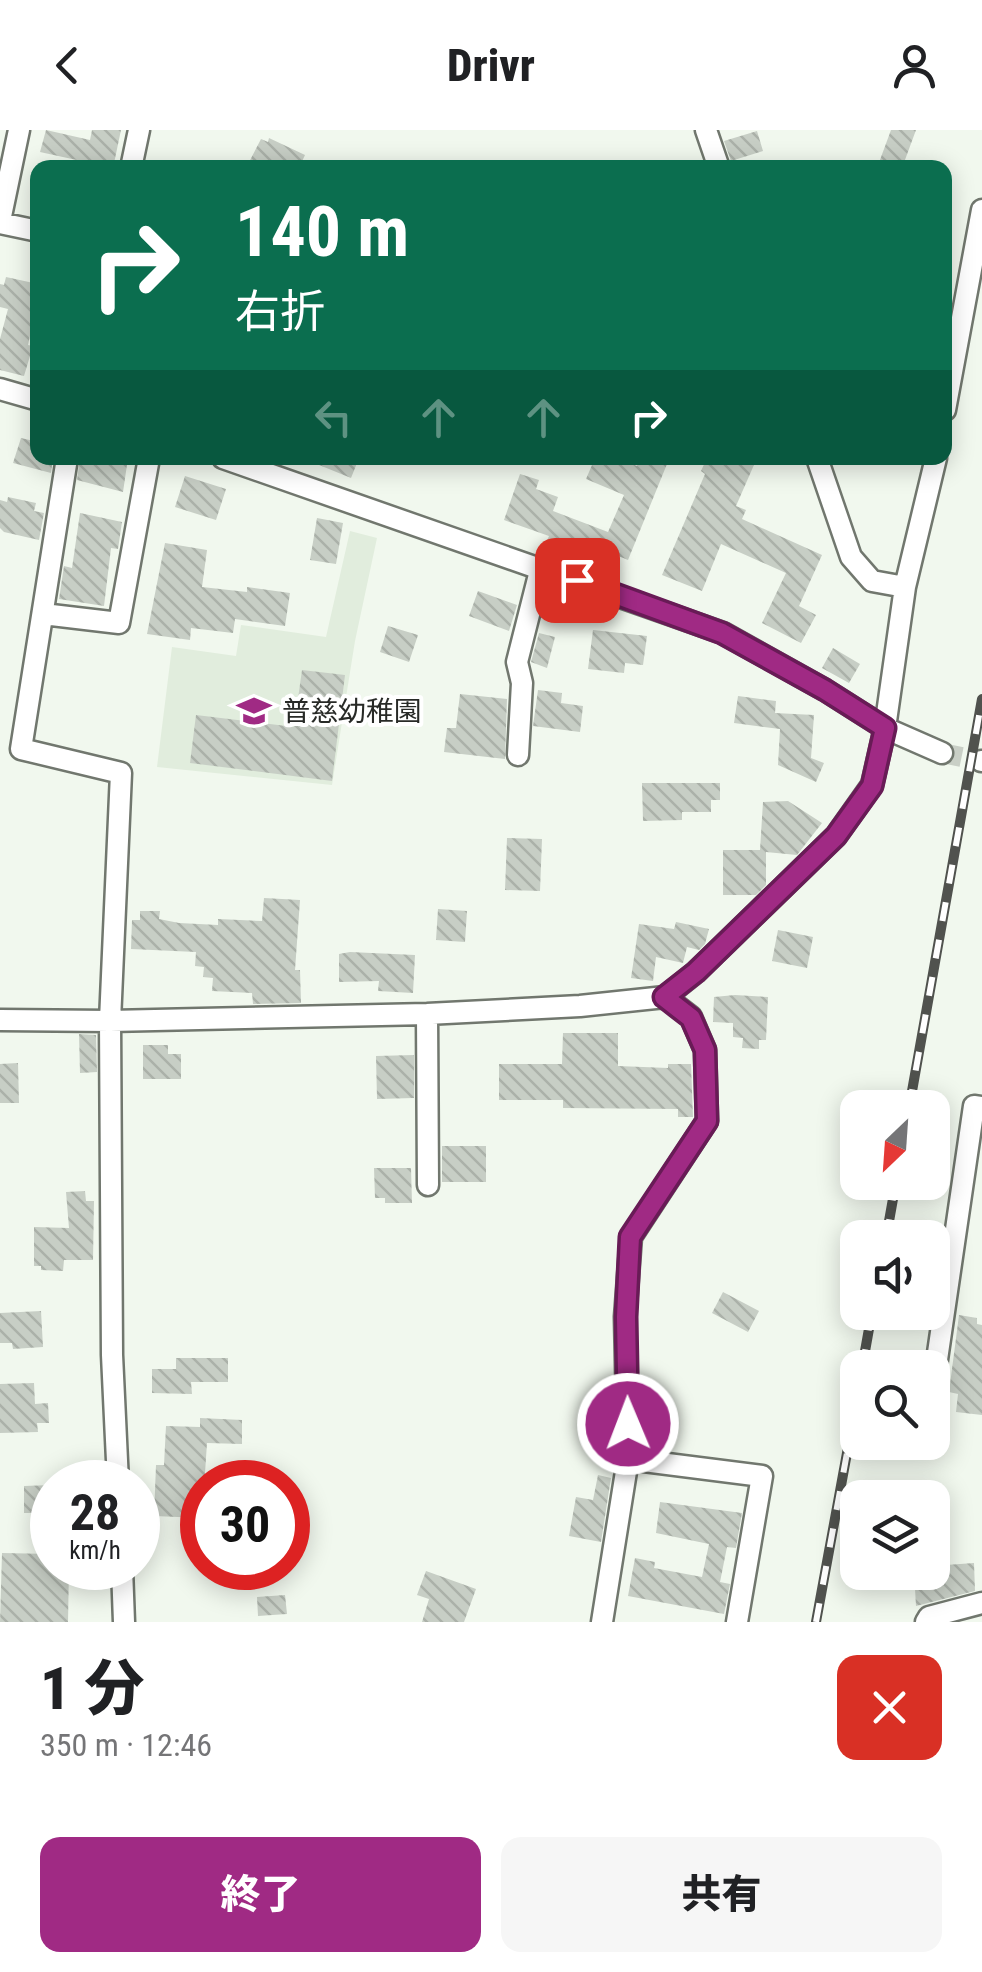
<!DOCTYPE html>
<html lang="ja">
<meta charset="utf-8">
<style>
:root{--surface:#fff;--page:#f6f6f6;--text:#202124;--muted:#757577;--accent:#a02a84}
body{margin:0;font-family:"Roboto Condensed","Noto Sans JP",sans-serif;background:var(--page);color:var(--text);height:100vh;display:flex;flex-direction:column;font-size:38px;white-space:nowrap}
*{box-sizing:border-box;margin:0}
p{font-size:32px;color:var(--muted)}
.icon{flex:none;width:55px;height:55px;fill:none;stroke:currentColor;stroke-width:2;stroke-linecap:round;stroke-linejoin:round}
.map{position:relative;height:1492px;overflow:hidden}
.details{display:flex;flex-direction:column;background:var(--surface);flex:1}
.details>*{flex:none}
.hud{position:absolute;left:30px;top:30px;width:922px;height:305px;border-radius:20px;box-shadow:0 5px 25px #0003;background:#0b6e4f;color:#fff;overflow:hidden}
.needle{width:65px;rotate:205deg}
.fabs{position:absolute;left:840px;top:960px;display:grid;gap:20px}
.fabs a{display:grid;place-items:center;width:110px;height:110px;border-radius:20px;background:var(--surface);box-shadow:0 5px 25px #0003;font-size:50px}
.speed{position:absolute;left:30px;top:1330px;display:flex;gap:20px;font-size:50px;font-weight:700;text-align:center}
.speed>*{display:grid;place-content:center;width:130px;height:130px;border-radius:50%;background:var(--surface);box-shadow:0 5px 25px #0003;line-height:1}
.speed small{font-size:25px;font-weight:400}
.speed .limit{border:15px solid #d22;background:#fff;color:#111}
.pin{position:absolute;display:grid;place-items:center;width:85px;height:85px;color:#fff;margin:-42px;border-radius:20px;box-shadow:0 5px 15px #0006}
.me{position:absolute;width:110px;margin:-55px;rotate:359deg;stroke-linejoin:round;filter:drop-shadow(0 0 8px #0008)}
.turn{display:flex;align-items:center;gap:35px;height:210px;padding:0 40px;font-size:45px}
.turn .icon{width:130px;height:130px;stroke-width:2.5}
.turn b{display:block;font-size:70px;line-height:85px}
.lanes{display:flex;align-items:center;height:95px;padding:0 40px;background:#0003;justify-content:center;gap:50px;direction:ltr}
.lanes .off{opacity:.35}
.round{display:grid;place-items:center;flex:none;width:105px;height:105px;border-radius:20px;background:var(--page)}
.head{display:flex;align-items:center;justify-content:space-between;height:170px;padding:0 40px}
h1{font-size:60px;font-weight:800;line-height:75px}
.button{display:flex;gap:20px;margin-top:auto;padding:20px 40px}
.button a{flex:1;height:115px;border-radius:20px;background:var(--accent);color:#fff;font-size:40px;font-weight:800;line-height:115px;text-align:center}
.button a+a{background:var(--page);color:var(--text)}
header{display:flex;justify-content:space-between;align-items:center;height:130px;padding:0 40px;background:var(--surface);font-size:45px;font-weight:800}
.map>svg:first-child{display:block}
.built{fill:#e1eddd}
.building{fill:url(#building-back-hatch)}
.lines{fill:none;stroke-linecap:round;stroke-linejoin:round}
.street-tunnel{stroke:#c9cfc6;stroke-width:20;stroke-dasharray:20 10;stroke-linecap:butt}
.street-casing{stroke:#71776e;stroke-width:25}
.street{stroke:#fff;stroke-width:20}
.rail-casing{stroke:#50524e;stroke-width:10}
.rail{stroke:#fff;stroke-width:6;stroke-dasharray:19;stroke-linecap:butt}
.route-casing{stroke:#681b56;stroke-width:25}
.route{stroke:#a02a84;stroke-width:18}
.labels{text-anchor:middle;stroke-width:8;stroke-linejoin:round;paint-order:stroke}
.poi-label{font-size:28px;fill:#282a27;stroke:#fff;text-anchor:start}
</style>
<header><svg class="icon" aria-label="back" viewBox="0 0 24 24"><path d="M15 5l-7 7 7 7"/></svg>Drivr<svg class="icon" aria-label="person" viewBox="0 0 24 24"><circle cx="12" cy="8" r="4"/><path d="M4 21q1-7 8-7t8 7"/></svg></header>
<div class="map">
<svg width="982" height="1492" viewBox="0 0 982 1492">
<defs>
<pattern id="building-back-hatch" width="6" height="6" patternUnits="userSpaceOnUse" patternTransform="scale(2.5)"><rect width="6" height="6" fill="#c7cec5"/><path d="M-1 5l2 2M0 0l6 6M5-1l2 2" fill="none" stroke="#abb1a9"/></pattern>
</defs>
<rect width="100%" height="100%" fill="#f1f8ee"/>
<path class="built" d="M350 401 377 408 355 511 332 655 157 637 172 517 236 526 241 495 326 507Z"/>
<path class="building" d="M46 0 90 10 92 0H121L113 38 40 22Z
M891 0H916L902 38H877Z
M757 1 763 21 731 31 724 11Z
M269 8 305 25 299 38H246L261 9 268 12Z
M6 147 38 154V170L28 215 33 216 24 246 0 240V209L8 179 0 177V154L4 155Z
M21 308 38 312V328H53L51 343 13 333Z
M80 328H128L123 362 77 350Z
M302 328H359L351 348Z
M595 328H617L637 336 641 328H651L667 334 628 430 587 413 585 419 571 414 569 421 546 413 549 406 504 390 520 344 539 350 536 359 558 367 553 381 608 402 624 365 586 349Z
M707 328H757L736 376 746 380 742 389 822 425 799 476 816 485 801 513 762 493 786 443 721 414 702 461 662 445 705 344 701 341Z
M185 346 226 359 216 390 175 377Z
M8 367 36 373 34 381 44 383 39 410 4 402 0 398V370L7 372Z
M80 383 122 392 118 419 111 418 104 476 59 469 64 436 72 438Z
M317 388 343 393 336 434 310 430Z
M165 413 207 420 202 457 247 462V457L290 463 285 496 235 489 233 503 191 498 190 510 147 504Z
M478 461 517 475 509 501 469 486Z
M388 496 418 505 409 532 380 522Z
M593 500 647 506 643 535 625 533 624 543 588 539Z
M539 503 555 507 547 538 531 532Z
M833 518 860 534 849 553 822 538Z
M302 540 345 545 332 651 190 633 196 585 294 597Z
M538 560 562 563 561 573 583 576 580 602 533 596Z
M460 564 507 569 505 629 444 622 447 598H456Z
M738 566 776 571 775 583 814 585 811 628 824 633 816 652 778 635 780 599 734 593Z
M642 653H720V670H711V682H682V690L643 691Z
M788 671 822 693 797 725 766 722V755L756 765H723V720H760L763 672Z
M507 708 542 709 540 761 505 760Z
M264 768 300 770 295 840H300L301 873 253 874 252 863 212 861 213 848 203 847 204 837 195 836 196 822 131 819 132 790H140V781H160L159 789 179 793 218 795V789L262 791Z
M438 779 467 781 465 812 436 810Z
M676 792 709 799 705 814 699 820 687 817 683 833 656 827 653 851 631 848 639 794 674 799Z
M778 800 813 807 807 838 772 831Z
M350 822 415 825 413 863 378 861 379 851 339 852V824Z
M735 865 768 867 766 910H759V919L742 918 743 908 733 907V893L713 892 714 867Z
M563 903H618V936L668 938V934H691L693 987H678V979L563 978V970H499V934H562Z
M79 904 96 905 97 942 80 943Z
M143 915H168V924H181V949H143Z
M414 925V968L377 969 376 926Z
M18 933 19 973H0V934Z
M442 1016H486V1052H442Z
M374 1038H411L412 1073H385V1068H375Z
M85 1061 86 1071H94L93 1130H64L63 1141 41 1140V1136H34V1097L69 1098 66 1062Z
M723 1162 759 1181 748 1202 712 1183Z
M41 1181 43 1217 13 1219 12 1213H0V1183Z
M959 1185 977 1188V1194L982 1195V1285L956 1282 958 1264 949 1262Z
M176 1228H228V1252H191L192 1264 152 1263V1239H176Z
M34 1253 35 1274 48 1273 49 1293H37L38 1302 0 1303V1254Z
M200 1288 242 1290V1314L207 1313 202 1388 154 1386 156 1335H164L166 1296 200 1297Z
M598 1345 611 1348 601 1412 569 1406 576 1367 593 1370Z
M52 1355V1383H24V1356Z
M660 1372 742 1383 736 1418 727 1417 720 1452 730 1454 724 1484 628 1466 635 1428 655 1432 654 1438 702 1447 709 1414 656 1403Z
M2 1423 52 1424V1438H69L68 1492H0Z
M974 1433 975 1461 916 1476 914 1442H932V1436Z
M426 1441 476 1459 464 1492H422L429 1469 417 1465Z
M285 1465 287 1484 258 1486 257 1467Z"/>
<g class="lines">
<path class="street-tunnel" d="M942 623 981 631"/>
<g class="street-casing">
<path id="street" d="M706 0 719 38
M131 38 139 0
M0 91 19 0
M0 93 38 101
M0 259 38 270
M945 280 982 80
M67 328 21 619 121 643 110 891 112 1225 118 1352
M223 328 723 503 825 560 885 598 942 623
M817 328 851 427 872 451 905 457
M43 484 119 493 149 328
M518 625 522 553 517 532 541 437
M981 631H982
M427 884 428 1055
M0 890 110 891 427 884 580 876 665 867 696 842 836 706 872 655 885 598 905 457 936 328
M932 1264 974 976 982 977
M628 1329 762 1346 737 1492
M122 1438 124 1492
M602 1492 628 1329 625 1187 631 1107 707 991 705 920 691 887 665 867
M926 1492 929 1487 982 1473"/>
</g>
<use href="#street" class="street"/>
<g class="rail-casing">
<path id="rail" d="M909 978 982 569
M886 1108 896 1052
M862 1238 872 1182
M816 1492 858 1263"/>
</g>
<use href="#rail" class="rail"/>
</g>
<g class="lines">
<g class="route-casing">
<path id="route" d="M577 450 722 503 825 560 885 598 872 656 836 706 696 842 664 867 691 888 705 920 707 991 630 1107 626 1187 628 1294"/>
</g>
<use href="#route" class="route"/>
</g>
<defs>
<g id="school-bare" transform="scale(2.7)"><path d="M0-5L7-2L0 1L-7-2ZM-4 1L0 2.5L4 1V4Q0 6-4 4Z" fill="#a02a84" stroke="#fff" stroke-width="2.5" paint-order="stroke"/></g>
</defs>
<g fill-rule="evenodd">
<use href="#school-bare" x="254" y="581"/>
</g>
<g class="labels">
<g class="poi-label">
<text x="282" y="591">普慈幼稚園</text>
</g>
</g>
</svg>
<div class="fabs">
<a><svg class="needle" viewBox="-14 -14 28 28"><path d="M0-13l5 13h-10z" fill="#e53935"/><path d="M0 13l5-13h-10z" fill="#757577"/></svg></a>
<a><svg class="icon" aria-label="sound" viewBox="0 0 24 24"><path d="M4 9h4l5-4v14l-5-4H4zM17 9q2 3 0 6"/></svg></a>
<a><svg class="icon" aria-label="search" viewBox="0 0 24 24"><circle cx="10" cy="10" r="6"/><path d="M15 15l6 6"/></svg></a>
<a><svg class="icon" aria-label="layers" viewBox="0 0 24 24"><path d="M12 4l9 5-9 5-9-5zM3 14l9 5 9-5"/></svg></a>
</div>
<div class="speed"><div>28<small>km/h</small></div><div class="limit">30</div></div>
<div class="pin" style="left:577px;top:450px;background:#d93025"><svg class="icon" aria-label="arrive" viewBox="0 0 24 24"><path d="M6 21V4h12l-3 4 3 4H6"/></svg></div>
<svg class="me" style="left:628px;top:1294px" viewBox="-20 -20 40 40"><circle r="17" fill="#a02a84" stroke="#fff" stroke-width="3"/><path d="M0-11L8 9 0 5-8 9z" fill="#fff"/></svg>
<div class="hud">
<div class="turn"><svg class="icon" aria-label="right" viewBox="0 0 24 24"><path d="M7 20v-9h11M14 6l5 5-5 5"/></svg><div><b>140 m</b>右折</div></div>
<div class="lanes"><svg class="icon off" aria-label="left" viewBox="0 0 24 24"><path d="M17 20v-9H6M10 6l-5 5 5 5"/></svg><svg class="icon off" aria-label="ahead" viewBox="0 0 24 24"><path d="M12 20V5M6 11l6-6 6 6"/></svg><svg class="icon off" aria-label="ahead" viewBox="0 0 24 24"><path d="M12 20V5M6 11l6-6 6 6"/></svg><svg class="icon" aria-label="right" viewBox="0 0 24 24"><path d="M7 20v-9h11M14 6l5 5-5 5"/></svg></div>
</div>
</div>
<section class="details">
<div class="head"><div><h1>1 分</h1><p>350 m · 12:46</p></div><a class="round" style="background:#d93025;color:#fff"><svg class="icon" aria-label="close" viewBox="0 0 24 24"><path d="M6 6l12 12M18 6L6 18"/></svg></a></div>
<div class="button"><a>終了</a><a>共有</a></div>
</section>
